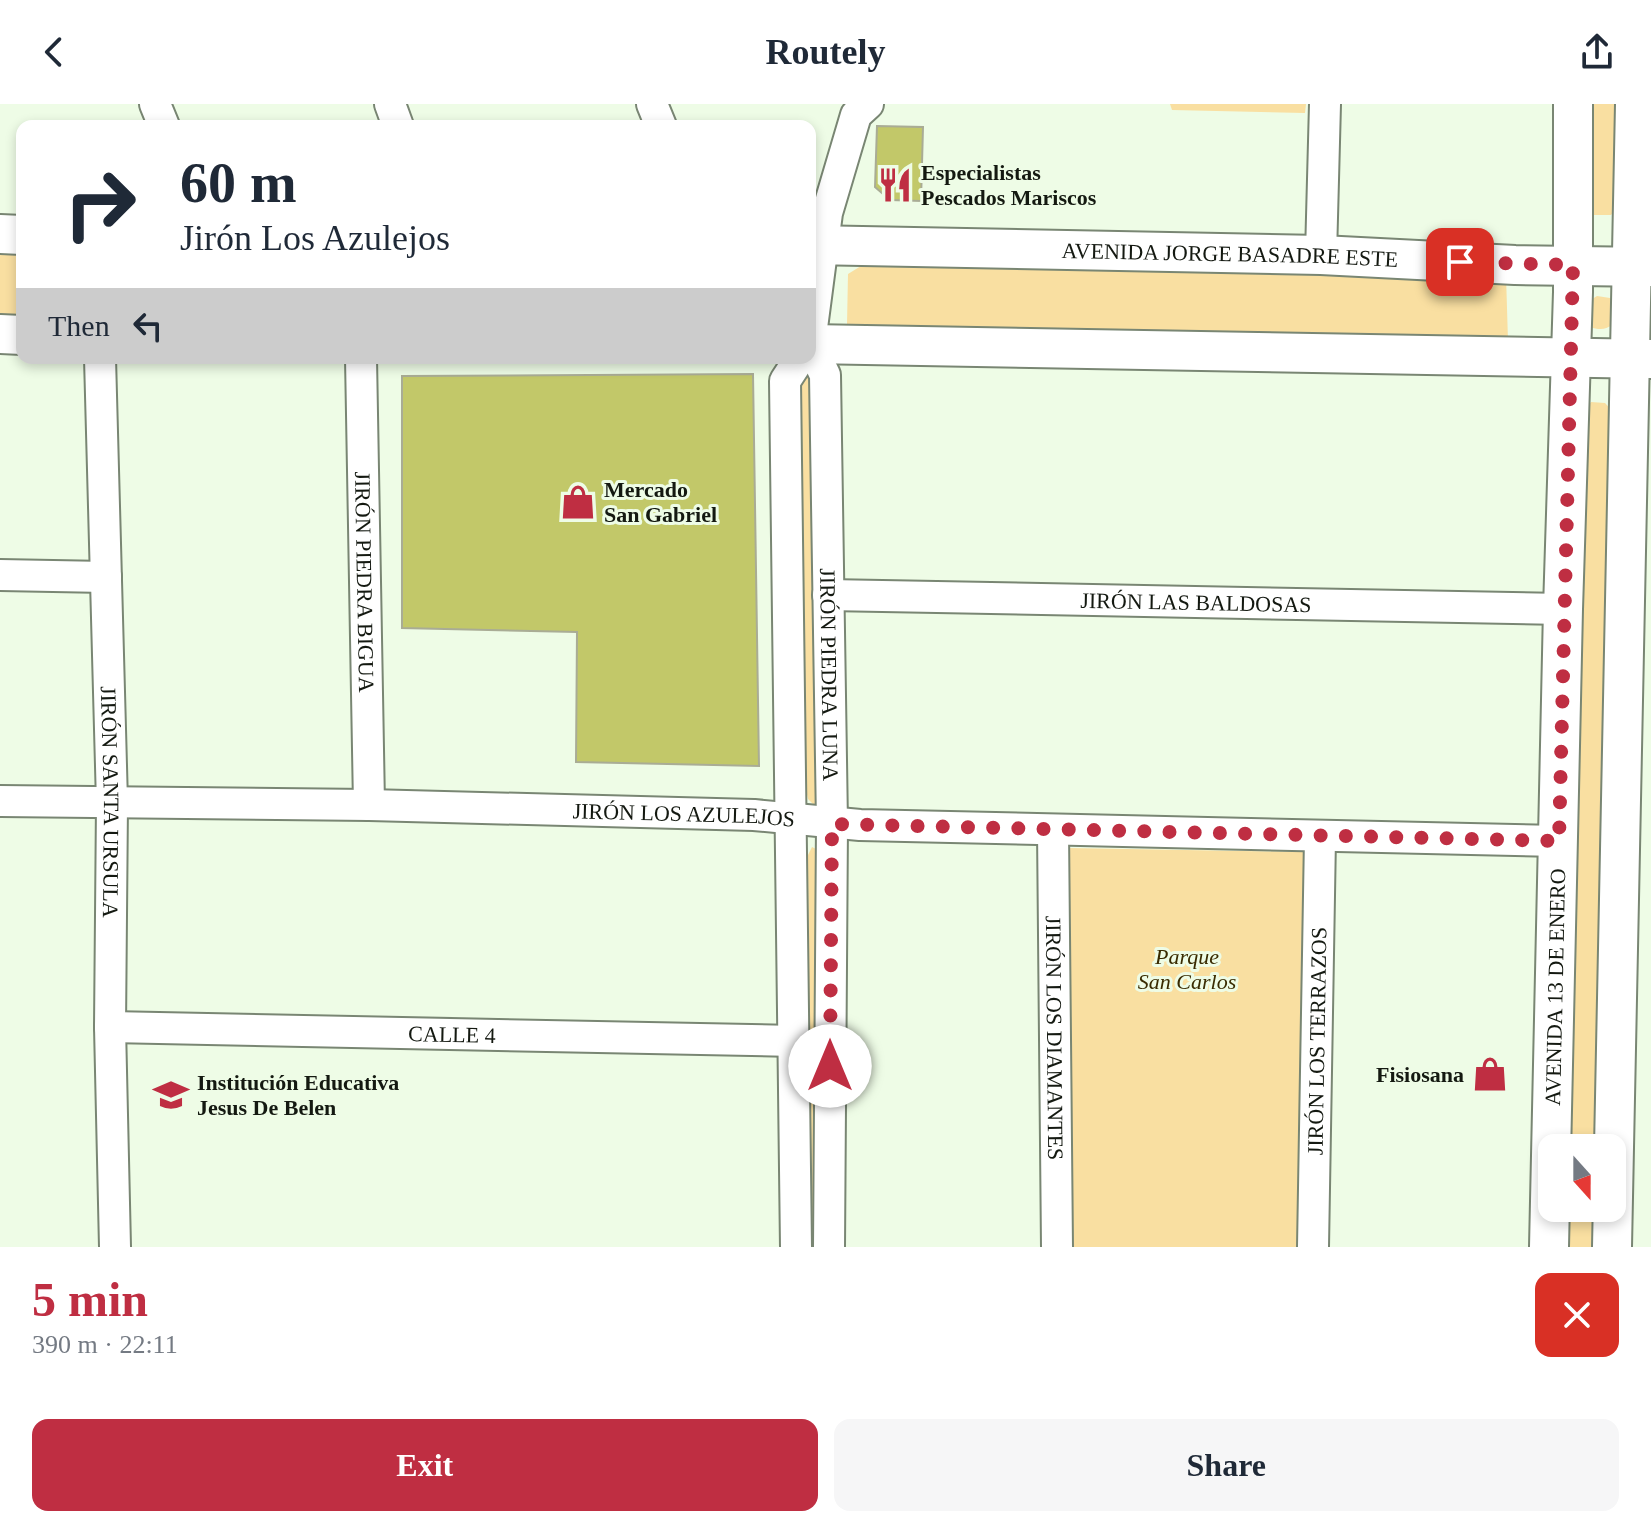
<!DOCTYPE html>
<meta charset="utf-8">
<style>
:root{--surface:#fff;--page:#f6f6f7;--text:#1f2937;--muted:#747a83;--accent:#bf2e42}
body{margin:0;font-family:"Times New Roman",serif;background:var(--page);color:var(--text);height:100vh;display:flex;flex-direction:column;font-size:30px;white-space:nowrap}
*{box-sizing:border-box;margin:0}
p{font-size:26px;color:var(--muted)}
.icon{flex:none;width:44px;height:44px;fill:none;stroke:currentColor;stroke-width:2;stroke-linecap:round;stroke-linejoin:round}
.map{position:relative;height:1143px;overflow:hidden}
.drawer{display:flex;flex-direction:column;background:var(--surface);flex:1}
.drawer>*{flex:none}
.guide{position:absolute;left:16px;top:16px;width:800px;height:244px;border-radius:16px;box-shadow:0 4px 12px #0003;background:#fff;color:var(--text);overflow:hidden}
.needle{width:52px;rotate:159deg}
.controls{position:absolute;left:1538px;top:1030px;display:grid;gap:16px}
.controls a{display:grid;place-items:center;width:88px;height:88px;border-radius:16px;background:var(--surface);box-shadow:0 4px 12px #0003;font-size:40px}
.pin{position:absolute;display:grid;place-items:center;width:68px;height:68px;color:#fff;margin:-34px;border-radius:16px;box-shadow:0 4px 12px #0006}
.me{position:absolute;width:88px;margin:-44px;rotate:0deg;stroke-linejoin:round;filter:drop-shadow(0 0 6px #0008)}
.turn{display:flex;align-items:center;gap:28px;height:168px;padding:0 32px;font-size:36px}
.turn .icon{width:104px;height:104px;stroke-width:2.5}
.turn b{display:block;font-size:56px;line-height:68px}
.then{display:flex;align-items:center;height:76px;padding:0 32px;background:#0003;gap:16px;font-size:30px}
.round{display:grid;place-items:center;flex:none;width:84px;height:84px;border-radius:16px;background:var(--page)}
.summary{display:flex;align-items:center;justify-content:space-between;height:136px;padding:0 32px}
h1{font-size:48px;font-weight:800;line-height:60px;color:var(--accent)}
.button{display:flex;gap:16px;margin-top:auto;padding:16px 32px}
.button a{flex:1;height:92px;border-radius:16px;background:var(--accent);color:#fff;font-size:32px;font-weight:800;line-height:92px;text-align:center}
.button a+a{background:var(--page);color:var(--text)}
header{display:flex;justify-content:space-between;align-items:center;height:104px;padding:0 32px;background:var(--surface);font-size:36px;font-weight:800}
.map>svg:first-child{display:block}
.green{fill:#f9dfa1}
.building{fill:#c2c869;stroke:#a9ac95;stroke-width:2}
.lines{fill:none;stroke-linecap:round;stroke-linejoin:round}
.minor-casing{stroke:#798673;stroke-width:34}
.major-casing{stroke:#798673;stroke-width:42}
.minor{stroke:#fff;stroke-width:30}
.major{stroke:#fff;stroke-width:38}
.route{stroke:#bf2e42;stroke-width:14;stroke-dasharray:0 25.2}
.labels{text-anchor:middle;stroke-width:6;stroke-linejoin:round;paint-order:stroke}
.poi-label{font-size:22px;font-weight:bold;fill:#141911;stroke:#eefce6;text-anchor:start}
.street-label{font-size:22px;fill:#141911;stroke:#eefce6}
.park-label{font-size:22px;font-style:italic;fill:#392b01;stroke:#eefce6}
</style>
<header><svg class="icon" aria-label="back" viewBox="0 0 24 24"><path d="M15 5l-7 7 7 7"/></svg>Routely<svg class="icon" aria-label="share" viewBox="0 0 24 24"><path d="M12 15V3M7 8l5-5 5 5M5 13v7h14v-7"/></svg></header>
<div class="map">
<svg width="1651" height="1143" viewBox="0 0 1651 1143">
<rect width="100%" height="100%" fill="#eefce6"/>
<path class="green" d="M1170 0H1306L1305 9 1172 6Z
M1585 0H1621L1617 104 1611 111H1586Z
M0 143H22V218H0Z
M861 162 1506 171 1508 237 854 232 847 220 848 170Z
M1597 192 1610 194 1618 205C1616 222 1606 229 1590 223L1586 199Z
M809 269 816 280 819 694 815 702 808 695 803 673 802 278Z
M1591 298 1605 299 1617 312 1603 1044H1567L1582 311Z
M812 743 818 746 825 1143H810L808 751Z
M1069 744 1308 748 1302 1143H1070Z
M1566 1104H1601V1143H1565Z"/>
<path class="building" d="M877 22 923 23 921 97 890 96 875 83Z
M753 270 759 662 576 658 577 528 402 524V272Z"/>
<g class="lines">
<g class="minor-casing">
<g id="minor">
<path d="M155 0 164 22"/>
<path d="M390 0 398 22"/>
<path d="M652 0 661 22"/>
<path d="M1321 151 1325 0"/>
<path d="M810 239 827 109 856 11 868 0"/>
<path id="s1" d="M810 240 825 271 832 720 829 1143"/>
<path id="s2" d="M100 254 112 699 110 923 115 1143"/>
<path id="s3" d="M361 254 369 701"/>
<path d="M0 471 106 473"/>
<path id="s4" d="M828 491 1563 505"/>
<path id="s5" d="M0 697 369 701 754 711 860 721 1559 737"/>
<path id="s6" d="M1053 726 1057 1143"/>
<path id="s7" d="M110 923 795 937"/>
<path d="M796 1143 785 277 800 254"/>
<path id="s8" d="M1313 1143 1320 733"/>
</g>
</g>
<g class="major-casing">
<g id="major">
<path d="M0 130 22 131"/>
<path id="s9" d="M810 141 1321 151 1515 161 1651 163"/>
<path d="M0 230 22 231"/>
<path d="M810 240 1651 255"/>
<path id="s10" d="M1549 1143 1563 505 1573 188V0"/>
<path d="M1612 1143 1635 0"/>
</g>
</g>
<use href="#minor" class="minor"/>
<use href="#major" class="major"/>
</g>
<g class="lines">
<path class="route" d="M830 962 832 720 1559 737 1573 161 1460 158"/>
</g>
<defs>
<g id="restaurant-bare" transform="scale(2.76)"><path d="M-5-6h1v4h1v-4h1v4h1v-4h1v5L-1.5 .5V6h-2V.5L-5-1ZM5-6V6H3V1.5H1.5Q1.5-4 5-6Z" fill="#bf2e42" stroke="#eefce6" stroke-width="2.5" paint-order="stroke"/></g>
<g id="shop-bare" transform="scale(2.76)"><path d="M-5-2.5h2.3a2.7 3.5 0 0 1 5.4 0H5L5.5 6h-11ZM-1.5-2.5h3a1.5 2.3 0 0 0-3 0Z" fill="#bf2e42" stroke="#eefce6" stroke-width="2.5" paint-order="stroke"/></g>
<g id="school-bare" transform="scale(2.76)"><path d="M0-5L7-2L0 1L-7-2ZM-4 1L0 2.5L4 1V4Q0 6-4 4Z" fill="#bf2e42" stroke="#eefce6" stroke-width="2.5" paint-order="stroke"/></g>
</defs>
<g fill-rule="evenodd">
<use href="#restaurant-bare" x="895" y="81"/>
<use href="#shop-bare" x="578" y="398"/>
<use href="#shop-bare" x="1490" y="970"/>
<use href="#school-bare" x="171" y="991"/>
</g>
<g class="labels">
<g class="poi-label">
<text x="921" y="76">Especialistas<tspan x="921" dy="25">Pescados Mariscos</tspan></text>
<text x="604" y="393">Mercado<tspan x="604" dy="25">San Gabriel</tspan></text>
<text x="1464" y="978" text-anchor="end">Fisiosana</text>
<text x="197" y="986">Institución Educativa<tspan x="197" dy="25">Jesus De Belen</tspan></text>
</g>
<g class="street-label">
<text dy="8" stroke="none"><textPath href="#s9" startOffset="420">AVENIDA JORGE BASADRE ESTE</textPath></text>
<text dy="8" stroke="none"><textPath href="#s3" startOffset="224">JIRÓN PIEDRA BIGUA</textPath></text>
<text dy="8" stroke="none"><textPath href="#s4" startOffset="368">JIRÓN LAS BALDOSAS</textPath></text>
<text dy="8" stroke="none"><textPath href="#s1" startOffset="334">JIRÓN PIEDRA LUNA</textPath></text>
<text dy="8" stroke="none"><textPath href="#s2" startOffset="444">JIRÓN SANTA URSULA</textPath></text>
<text dy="8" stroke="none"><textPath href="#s5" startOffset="684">JIRÓN LOS AZULEJOS</textPath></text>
<text dy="8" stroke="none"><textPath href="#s10" startOffset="260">AVENIDA 13 DE ENERO</textPath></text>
<text dy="8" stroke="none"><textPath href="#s7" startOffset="342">CALLE 4</textPath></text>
<text dy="8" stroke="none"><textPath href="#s6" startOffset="208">JIRÓN LOS DIAMANTES</textPath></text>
<text dy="8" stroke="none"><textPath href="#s8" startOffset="206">JIRÓN LOS TERRAZOS</textPath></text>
</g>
<g class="park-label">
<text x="1187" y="860">Parque<tspan x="1187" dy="25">San Carlos</tspan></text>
</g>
</g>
</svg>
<div class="controls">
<a><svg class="needle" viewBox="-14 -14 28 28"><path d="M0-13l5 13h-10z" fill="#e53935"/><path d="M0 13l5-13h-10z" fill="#747a83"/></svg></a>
</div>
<div class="pin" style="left:1460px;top:158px;background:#d93025"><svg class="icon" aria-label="arrive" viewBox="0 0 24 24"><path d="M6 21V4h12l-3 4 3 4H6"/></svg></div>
<svg class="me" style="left:830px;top:962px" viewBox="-20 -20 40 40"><circle r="19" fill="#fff"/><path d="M0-13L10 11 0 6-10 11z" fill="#bf2e42"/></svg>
<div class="guide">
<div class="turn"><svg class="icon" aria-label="right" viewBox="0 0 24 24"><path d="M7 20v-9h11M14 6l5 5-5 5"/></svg><div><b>60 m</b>Jirón Los Azulejos</div></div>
<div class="then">Then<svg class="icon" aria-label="left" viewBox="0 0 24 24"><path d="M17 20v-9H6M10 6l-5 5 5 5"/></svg></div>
</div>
</div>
<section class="drawer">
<div class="summary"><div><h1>5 min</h1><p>390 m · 22:11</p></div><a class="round" style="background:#d93025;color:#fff"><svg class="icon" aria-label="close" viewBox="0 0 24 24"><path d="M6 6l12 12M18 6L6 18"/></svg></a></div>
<div class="button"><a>Exit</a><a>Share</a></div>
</section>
